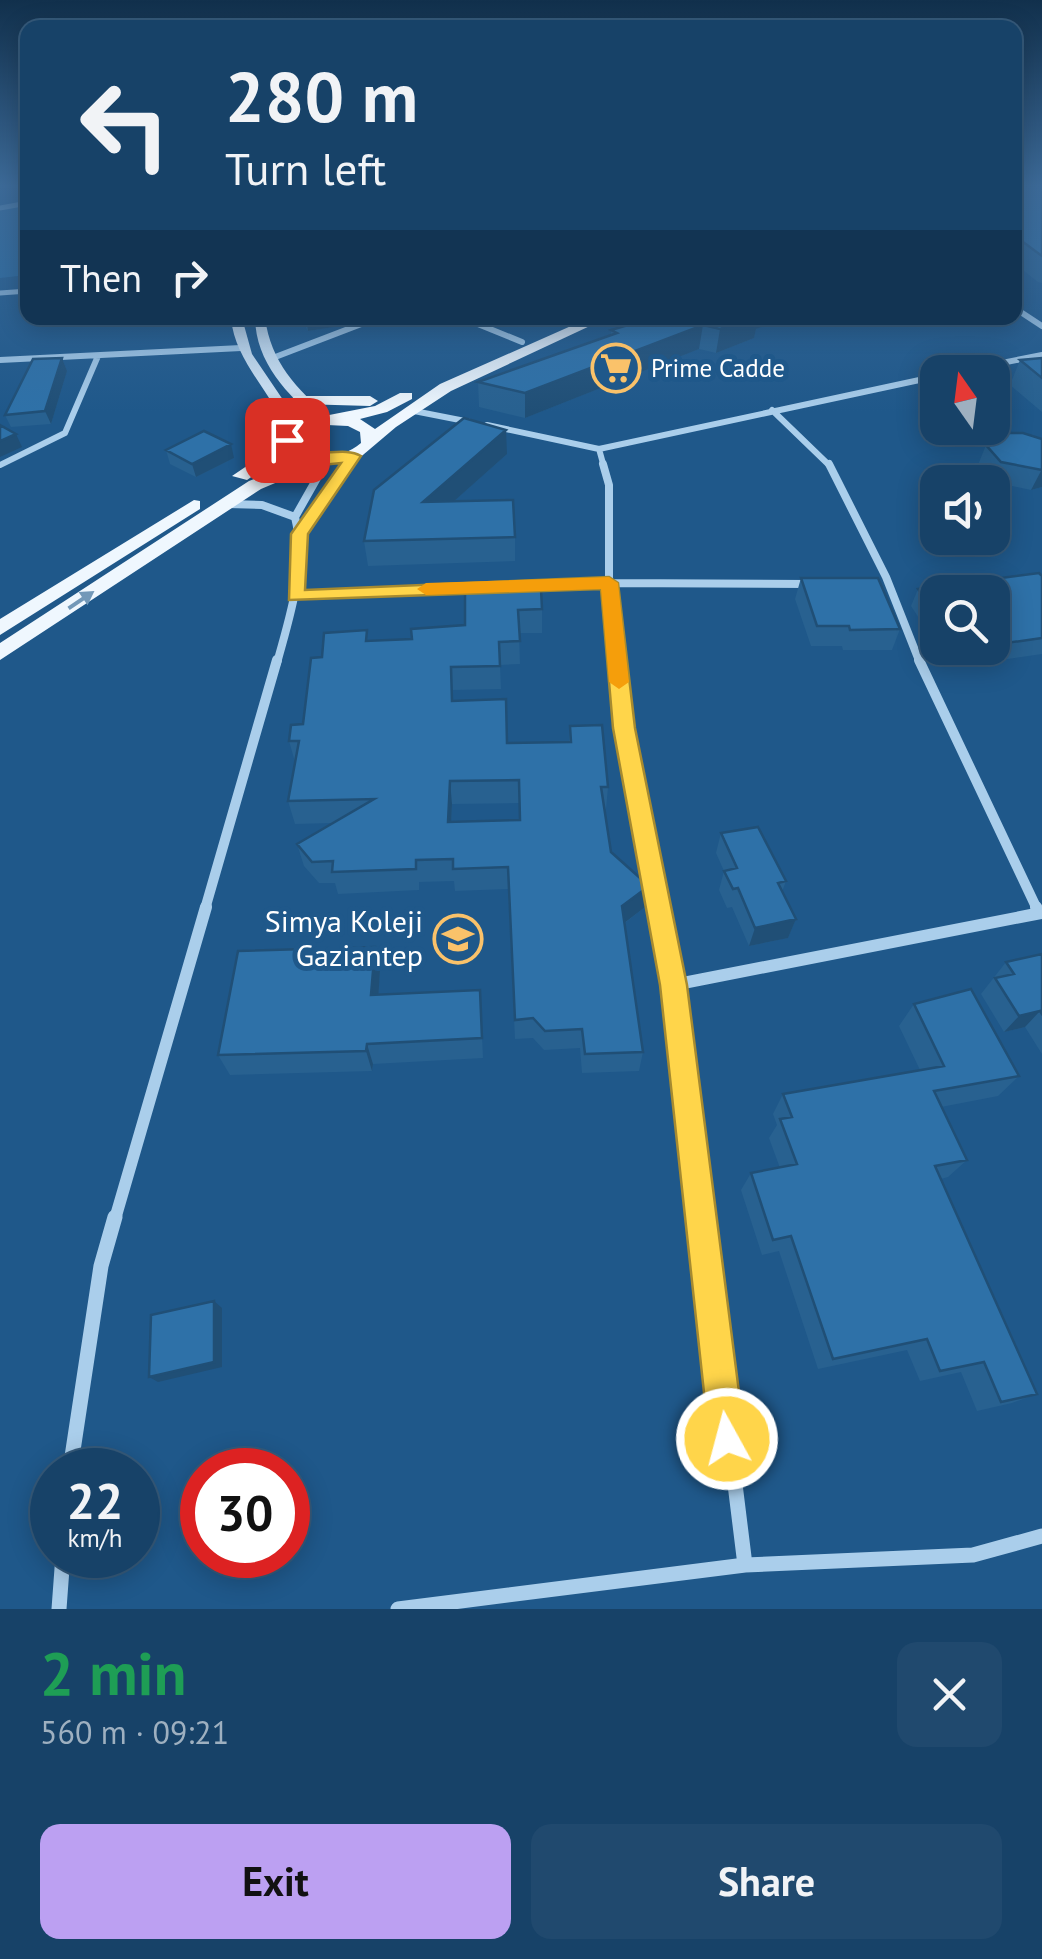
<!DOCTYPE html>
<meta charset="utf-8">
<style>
:root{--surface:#174268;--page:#20496e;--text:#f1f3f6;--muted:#9eb0c0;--line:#365b7c;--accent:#bca0f2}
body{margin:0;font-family:"PT Sans",sans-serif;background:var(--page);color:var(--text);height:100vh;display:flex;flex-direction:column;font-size:38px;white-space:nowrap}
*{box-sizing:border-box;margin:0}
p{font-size:32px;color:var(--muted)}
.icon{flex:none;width:55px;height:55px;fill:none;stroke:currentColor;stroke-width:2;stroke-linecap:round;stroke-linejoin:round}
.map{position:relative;height:1609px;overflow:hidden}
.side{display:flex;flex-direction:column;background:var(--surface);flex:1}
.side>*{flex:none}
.banner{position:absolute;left:20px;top:20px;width:1002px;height:305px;border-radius:20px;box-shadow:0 5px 25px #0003,0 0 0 2px var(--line);background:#174268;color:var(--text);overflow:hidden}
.needle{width:65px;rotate:346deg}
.controls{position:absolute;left:920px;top:355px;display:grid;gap:20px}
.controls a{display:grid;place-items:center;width:90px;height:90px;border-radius:20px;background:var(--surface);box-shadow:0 5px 25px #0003,0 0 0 2px var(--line);font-size:50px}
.speed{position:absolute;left:30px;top:1448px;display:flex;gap:20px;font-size:50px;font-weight:700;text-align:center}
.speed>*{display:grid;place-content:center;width:130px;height:130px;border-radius:50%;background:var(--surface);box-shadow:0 5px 25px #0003,0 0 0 2px var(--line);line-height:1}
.speed small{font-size:25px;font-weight:400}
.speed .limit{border:15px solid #d22;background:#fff;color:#111}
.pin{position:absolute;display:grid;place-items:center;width:85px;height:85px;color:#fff;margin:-42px;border-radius:20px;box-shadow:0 5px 15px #0006}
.me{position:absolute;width:110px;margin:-55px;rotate:353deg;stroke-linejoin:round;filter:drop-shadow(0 0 8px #0008)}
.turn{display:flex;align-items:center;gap:35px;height:210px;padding:0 40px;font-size:45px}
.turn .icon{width:130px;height:130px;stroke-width:2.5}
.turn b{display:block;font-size:70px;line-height:85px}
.then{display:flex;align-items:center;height:95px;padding:0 40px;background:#0003;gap:20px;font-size:38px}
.round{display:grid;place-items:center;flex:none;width:105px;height:105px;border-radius:20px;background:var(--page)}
.headline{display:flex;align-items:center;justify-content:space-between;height:170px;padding:0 40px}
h1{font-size:60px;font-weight:700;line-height:75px;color:#1e9e55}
.button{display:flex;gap:20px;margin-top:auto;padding:20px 40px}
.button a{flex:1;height:115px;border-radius:20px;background:var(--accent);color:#111;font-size:40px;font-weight:700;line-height:115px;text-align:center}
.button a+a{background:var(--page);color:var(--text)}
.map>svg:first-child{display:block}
.green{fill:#286ca3}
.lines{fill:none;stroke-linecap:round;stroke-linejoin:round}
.street-far5{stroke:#aaceeb;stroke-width:5}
.street-far4{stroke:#aaceeb;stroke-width:6}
.street-far3{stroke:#aaceeb;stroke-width:8}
.street-far2{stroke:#aaceeb;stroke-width:10}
.street-far1{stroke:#aaceeb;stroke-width:12}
.street{stroke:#aaceeb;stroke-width:15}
.secondary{fill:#d6e9f9;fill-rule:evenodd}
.primary{fill:#eff7fe;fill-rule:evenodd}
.wall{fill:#286190;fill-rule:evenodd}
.shaded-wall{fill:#204f76}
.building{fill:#2e71a8;stroke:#204f76;stroke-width:2.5;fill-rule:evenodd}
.oneway{fill:#7298b8}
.route{fill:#ffd54a;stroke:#a68a30;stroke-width:2.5}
.slow{fill:#f59e0b}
.labels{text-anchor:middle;stroke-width:10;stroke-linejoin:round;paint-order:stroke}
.far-poi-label{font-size:25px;fill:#fff;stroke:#1f588a;text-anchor:start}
.poi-label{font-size:30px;fill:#fff;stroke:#1f588a;text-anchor:end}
</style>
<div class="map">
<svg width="1042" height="1609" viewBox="0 0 1042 1609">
<rect width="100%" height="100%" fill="#1f588a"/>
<path class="green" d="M27 204V275L0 278V211Z"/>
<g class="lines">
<path class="street-far5" d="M0 208 28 203
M0 293 28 291
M1015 308 1020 311"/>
<path class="street-far4" d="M1016 309 1042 326
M463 318 522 342
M270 359 377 318
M0 360 241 348
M956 372 1042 355
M409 410 470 422
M772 410 831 467
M487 425 599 449 938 376
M599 449 604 467
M0 465 65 433 98 356
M323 467 326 462
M346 467 353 456"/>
<path class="street-far3" d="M603 464 609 485V583L617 663
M829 464 886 577 920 663
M228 504 262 505 295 517
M299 534 347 464
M296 596 609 583 809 584
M277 663C290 615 307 566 295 517L325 464"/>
<path class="street-far2" d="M617 660 624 728 659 909
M919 660 1037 909
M205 909 277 660"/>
<path class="street-far1" d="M658 907 673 985 702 1219
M1036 907 1039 913
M673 985 1041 913
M115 1219 206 907"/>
<path class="street" d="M702 1217 745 1565
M70 1470 101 1266 115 1217
M59 1609 63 1555
M398 1609 745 1565 973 1555 1042 1536"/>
<path class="secondary" d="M231 318H242L252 354 298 422 297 436H287C275 393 235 364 231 318Z
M255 318H265C271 362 296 389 330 417V423H320C287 394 256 363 255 318Z"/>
<path class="primary" d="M589 318H607L451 391 396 427 357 460 313 467 261 489 0 660V643L249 481 296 462 285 454 247 480 232 476 269 451 286 429 319 417 375 406 400 393H412V399L387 412 360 419 375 429 440 384ZM327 425 348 426 360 432 361 443C341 459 316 463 296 446L299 436Z
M294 396H370L378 401 370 406 300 404 292 399Z
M194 500 200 501V509L0 635V619Z"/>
</g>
<path class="wall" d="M1015 187H1042V283L1038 282 1015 264Z
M301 318H349V321L334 327 308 331Z
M652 318H789L756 329 754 338 716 353 699 349 525 418 479 407 478 382 611 336V330Z
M62 358 67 371 51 424 11 427 5 415Z
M1042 358V412L1010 385 1020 360Z
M1042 439V487L1031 490 993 482 978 465 986 445Z
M166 450 234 458 196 477 170 464Z
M507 454 454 501 515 537V561L368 566 364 541Z
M1042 576V654L951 667 938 648H992V592H938V647L911 606 918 589Z
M801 578 900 629 892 650H843L842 646H811L795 599Z
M465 591 542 609V633H519L520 664 500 665 501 689 453 690V701L507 743 569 742 570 726 608 787 606 809H605L611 852 649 886 645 907 625 923 643 1052 639 1071 582 1073 580 1048 544 1050 533 1038 515 1039 508 889 455 891 454 881 419 882V890L338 894 335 883H319L304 866 297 844 333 823 295 824 288 801 295 762 289 741 303 724 322 657 368 641 412 639 465 625ZM519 803V820L451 822 452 804Z
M721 833 786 881 782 892 796 919 788 938 749 946 732 907 727 908 719 890 724 871 716 853Z
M1042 954V1054L1025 1027 1004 1032 981 994 1006 962Z
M380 970 378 995 480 990 483 1058 373 1064 372 1071 230 1075 218 1055Z
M914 1004 1019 1076 998 1096 941 1107 967 1160 948 1177 941 1179 1037 1394 1012 1403 977 1411 961 1372 920 1381 907 1350 818 1369 779 1251 762 1255 741 1190 751 1173 780 1168 769 1138 777 1125 773 1114 783 1094 920 1070 899 1026Z"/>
<path class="shaded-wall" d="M306 318H349V321L334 327 308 331Z
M751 318H789L756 329 754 338 716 353 720 329Z
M703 325 699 349 525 418V393Z
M62 358 67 371 51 424 45 411Z
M506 430 507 454 425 527 423 502Z
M16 434 22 447 0 457V441Z
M231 444 234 458 196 477 192 464Z
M1042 470V487L1031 490 1041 471Z
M450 781 452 804 450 845 448 822Z
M649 886 645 907 619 927 622 906Z
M796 919 788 938 749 946 755 928Z
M375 947 380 970 377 1017 371 995Z
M1040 1011 1025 1027 1004 1032 1019 1016Z
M367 1044 373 1064 372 1071 366 1051Z
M214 1301 222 1308V1367L158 1382 149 1377Z"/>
<path class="building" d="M1015 187H1042V256L1015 236Z
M652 318H751L720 329 703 325 525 393 478 382 617 333 611 330Z
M62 358 45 411 5 415 33 359Z
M1042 358V378L1020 360Z
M464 418 506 430 423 502 513 500 515 537 364 541 374 490Z
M0 425 16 434 0 441Z
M204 431 231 444 192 464 166 450Z
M1000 433H1023L1042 439V470L1001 462 986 445Z
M1039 573 1042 576V638L992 645V592H938V618L918 589Z
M801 578H878L900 629 850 630 849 626H817Z
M541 589 542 609 518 610 520 641 499 642 500 666 451 667 452 701 506 699 507 743 571 742 570 726 602 725 608 787H601L611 852 649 886 622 906 643 1052 585 1054 582 1029 545 1031 533 1018 515 1020 508 867 453 869V859L416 860V869L332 872 333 861 312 862 297 844 374 799 288 801 299 741H289L291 725 303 724 311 658 322 657 324 633 367 630 366 641 412 639 411 629 465 625V591ZM519 780 520 820 448 822 450 781Z
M758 827 786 881 778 883 796 919 755 928 738 888 733 889 724 871 737 868 721 833Z
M375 947 371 995 480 990 482 1038 367 1044 366 1051 218 1055 238 951Z
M1042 954V1014L1040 1011 1019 1016 995 978 1014 974 1006 962Z
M971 989 1019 1076 934 1091 967 1160 935 1166 1037 1394 1001 1402 984 1362 940 1371 927 1339 833 1359 791 1236 773 1240 751 1173 797 1164 780 1119 792 1117 783 1094 944 1066 914 1004Z
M214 1301V1362L149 1377 151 1315Z"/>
<defs><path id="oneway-solid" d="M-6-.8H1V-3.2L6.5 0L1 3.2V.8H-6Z" transform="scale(2.5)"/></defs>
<use class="oneway" href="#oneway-solid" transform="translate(81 600) rotate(-34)"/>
<linearGradient id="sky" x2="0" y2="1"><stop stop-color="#11304c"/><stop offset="0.45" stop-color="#3c6a98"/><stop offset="1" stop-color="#3c6a98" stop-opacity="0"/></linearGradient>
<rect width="1042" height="412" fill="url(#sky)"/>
<path class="route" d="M287 435 293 437 299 450C319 458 344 446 361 456L308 534 305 590 609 577 618 583 635 728 687 985 745 1439 740 1452 727 1457 715 1452 709 1439 660 985 613 728 601 589 289 600 291 534 341 463 312 466 286 457 280 440Z"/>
<path class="slow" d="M609 577 618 583 629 682 619 689 609 682 601 589 426 595 417 589 426 583Z"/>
<defs>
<g id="supermarket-ring" transform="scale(2.5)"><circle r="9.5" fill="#1f588a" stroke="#fac26a" stroke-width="1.5"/><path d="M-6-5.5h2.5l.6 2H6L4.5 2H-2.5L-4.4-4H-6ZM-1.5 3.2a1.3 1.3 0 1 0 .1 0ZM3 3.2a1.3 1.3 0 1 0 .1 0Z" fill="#fac26a"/></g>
<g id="school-ring" transform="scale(2.5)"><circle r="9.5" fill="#1f588a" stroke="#fac26a" stroke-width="1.5"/><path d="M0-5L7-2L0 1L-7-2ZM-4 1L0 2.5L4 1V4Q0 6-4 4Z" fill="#fac26a"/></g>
</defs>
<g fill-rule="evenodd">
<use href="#supermarket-ring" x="616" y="368"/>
<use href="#school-ring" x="458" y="939"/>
</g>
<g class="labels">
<g class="far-poi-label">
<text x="651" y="377">Prime Cadde</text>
</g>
<g class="poi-label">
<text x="423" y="932">Simya Koleji<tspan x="423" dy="34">Gaziantep</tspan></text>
</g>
</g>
</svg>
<div class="controls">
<a><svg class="needle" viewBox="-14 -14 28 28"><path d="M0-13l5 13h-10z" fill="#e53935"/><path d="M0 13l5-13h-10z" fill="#9eb0c0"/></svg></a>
<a><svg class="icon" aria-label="sound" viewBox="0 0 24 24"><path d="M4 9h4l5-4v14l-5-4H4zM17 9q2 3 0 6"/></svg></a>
<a><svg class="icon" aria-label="search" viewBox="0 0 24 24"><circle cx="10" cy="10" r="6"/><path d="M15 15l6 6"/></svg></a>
</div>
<div class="speed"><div>22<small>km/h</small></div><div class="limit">30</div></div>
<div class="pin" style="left:287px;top:440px;background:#d93025"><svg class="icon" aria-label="arrive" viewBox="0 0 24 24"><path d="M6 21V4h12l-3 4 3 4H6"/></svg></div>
<svg class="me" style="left:727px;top:1439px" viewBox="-20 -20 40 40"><circle r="17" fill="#ffd54a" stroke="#fff" stroke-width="3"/><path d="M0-11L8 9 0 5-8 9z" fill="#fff"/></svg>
<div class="banner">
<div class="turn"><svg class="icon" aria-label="left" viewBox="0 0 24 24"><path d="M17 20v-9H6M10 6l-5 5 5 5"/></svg><div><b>280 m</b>Turn left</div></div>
<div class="then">Then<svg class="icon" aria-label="right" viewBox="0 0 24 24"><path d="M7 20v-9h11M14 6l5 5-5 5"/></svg></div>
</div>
</div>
<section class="side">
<div class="headline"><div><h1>2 min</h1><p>560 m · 09:21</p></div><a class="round"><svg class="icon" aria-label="close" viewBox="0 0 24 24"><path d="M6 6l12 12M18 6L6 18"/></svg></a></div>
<div class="button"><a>Exit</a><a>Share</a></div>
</section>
